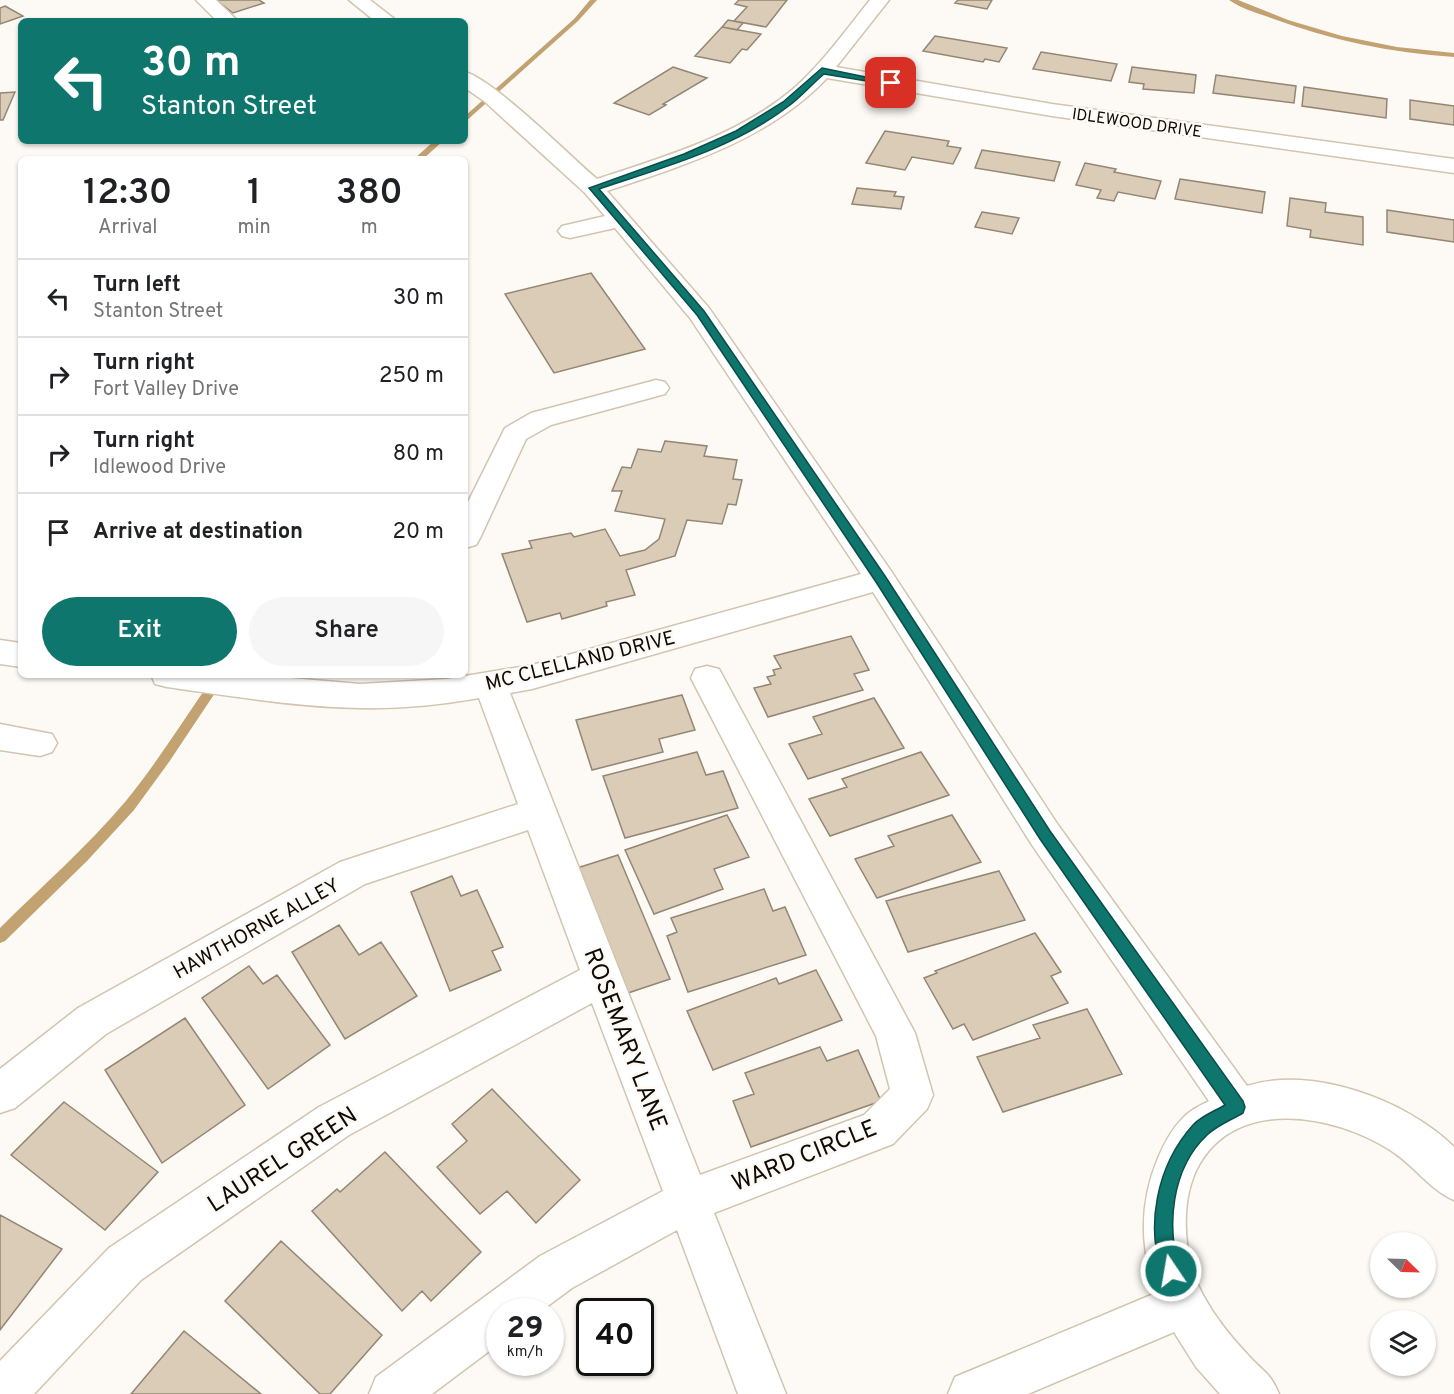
<!DOCTYPE html>
<style>
:root{--surface:#fff;--page:#f6f6f6;--text:#202124;--muted:#757577;--line:#e0e0e0;--accent:#0f766e}
body{margin:0;font-family:Overpass,sans-serif;background:var(--page);color:var(--text);height:100vh;display:flex;flex-direction:column;font-size:22px;white-space:nowrap}
*{box-sizing:border-box;margin:0}
p{font-size:20px;color:var(--muted)}
.icon{flex:none;width:33px;height:33px;fill:none;stroke:currentColor;stroke-width:2;stroke-linecap:round;stroke-linejoin:round}
.map{position:relative;flex:1;overflow:hidden}
.side{position:absolute;left:18px;top:156px;width:450px;height:522px;display:flex;flex-direction:column;background:var(--surface);border-radius:9px;box-shadow:0 2px 4px #0004}
.side>*{flex:none}
.hud{position:absolute;left:18px;top:18px;width:450px;height:126px;border-radius:9px;box-shadow:0 2px 4px #0004;background:#0f766e;color:#fff;overflow:hidden}
.needle{width:39px;rotate:113deg}
.tools{position:absolute;left:1370px;top:1232px;display:grid;gap:12px}
.tools a{display:grid;place-items:center;width:66px;height:66px;border-radius:50%;background:var(--surface);box-shadow:0 2px 4px #0004;font-size:30px}
.speed{position:absolute;left:486px;top:1298px;display:flex;gap:12px;font-size:30px;font-weight:700;text-align:center}
.speed>*{display:grid;place-content:center;width:78px;height:78px;border-radius:50%;background:var(--surface);box-shadow:0 2px 4px #0004;line-height:1}
.speed small{font-size:15px;font-weight:400}
.speed .limit{border:3px solid #111;border-radius:9px;background:#fff;color:#111}
.pin{position:absolute;display:grid;place-items:center;width:51px;height:51px;color:#fff;margin:-26px;border-radius:12px;box-shadow:0 3px 9px #0006}
.me{position:absolute;width:66px;margin:-33px;rotate:348deg;stroke-linejoin:round;filter:drop-shadow(0 0 4px #0008)}
.turn{display:flex;align-items:center;gap:21px;height:126px;padding:0 24px;font-size:27px}
.turn .icon{width:78px;height:78px;stroke-width:2.5}
.turn b{display:block;font-size:42px;line-height:51px}
.eta{display:flex;justify-content:space-evenly;align-items:center;height:102px;text-align:center}
.eta b{font-size:36px;font-weight:600;line-height:42px}
.button{display:flex;gap:12px;margin-top:auto;padding:12px 24px}
.button a{flex:1;height:69px;border-radius:36px;background:var(--accent);color:#fff;font-size:24px;font-weight:600;line-height:69px;text-align:center}
.button a+a{background:var(--page);color:var(--text)}
ul{padding:0;list-style:none}
li{display:flex;align-items:center;gap:18px;height:78px;padding:0 24px;border-top:2px solid var(--line)}
li div{flex:1}
li b{display:block;font-size:22px}
li em{font-style:normal}
.map>svg:first-child{display:block}
.lines{fill:none;stroke-linecap:round;stroke-linejoin:round}
.stream{fill:#c2a271;fill-rule:evenodd}
.building{fill:#dbccb8;stroke:#938672;stroke-width:1.5}
.minor-casing{stroke:#d2c4af;stroke-width:3}
.minor{fill:#fff;fill-rule:evenodd}
.route{fill:#0f766e;stroke:#0a4d48;stroke-width:1.5}
.labels{text-anchor:middle;stroke-width:5;stroke-linejoin:round;paint-order:stroke}
.far-street-label{font-size:16px;fill:#0f0a05;stroke:#fdfaf5}
.street-label{font-size:20px;fill:#0f0a05;stroke:#fdfaf5}
.near-street-label{font-size:24px;fill:#0f0a05;stroke:#fdfaf5}
</style>
<div class="map">
<svg width="1454" height="1394" viewBox="0 0 1454 1394">
<rect width="100%" height="100%" fill="#fdfaf5"/>
<g class="lines">
<path class="stream" d="M590 0H597L578 21 465 122V116L574 19Z
M1229 0H1238L1288 20 1342 36 1397 47 1454 53V57C1391 53 1330 40 1271 18 1257 13 1240 8 1229 0Z
M434 141H443L423 159H414Z
M215 675H227L169 762 134 810 87 861 5 941 0 943V928C42 886 87 847 125 802 158 762 185 717 215 675Z"/>
</g>
<path class="building" d="M216 0H259L264 3 233 13Z
M739 0H787L766 27 734 21 747 7 735 4Z
M958 0H992L987 9 955 3Z
M5 6 23 16 0 24V8Z
M728 20 743 23 737 30 722 27Z
M722 27 761 34 747 50 742 49 730 63 695 56Z
M935 36 1007 48 999 62 985 59 983 62 923 51Z
M1041 52 1117 64 1111 81 1033 69Z
M673 67 707 78 663 104 666 105 649 115 614 103Z
M1132 67 1196 75 1194 93 1143 89 1144 84 1129 82Z
M1216 75 1296 86 1294 103 1213 93Z
M1304 87 1387 99 1386 118 1302 106Z
M15 92 3 120H0V93Z
M1410 100 1454 106V125L1410 119Z
M885 131 949 141 947 146 961 148 953 164 912 157 905 170 866 163Z
M982 150 1060 162 1054 181 975 168Z
M1085 163 1116 169 1114 172 1161 181 1155 199 1118 192 1114 201 1097 198 1101 190 1076 185Z
M1180 179 1265 192 1262 213 1175 199Z
M857 188 896 192 894 196 904 197 901 209 852 204Z
M1290 198 1326 203 1325 212 1363 217V245L1310 237 1311 230 1287 226Z
M1387 210 1454 220V242L1387 232Z
M982 212 1019 218 1012 234 975 227Z
M591 273 645 349 554 373 505 294Z
M665 441 707 446 704 456 737 460 733 479 742 480 736 505 728 504 722 524 687 520 675 556 626 570 635 595 606 602 607 606 562 619 560 613 527 622 502 554 532 548 529 541 571 533 574 537 605 529 620 556 645 550 659 539 665 519 615 511 622 491H612L622 467 631 468 638 449 661 452Z
M851 636 869 670 854 674 863 690 768 717 754 688 771 684 767 677 775 675 773 670 781 668 774 656Z
M682 695 695 730 659 739 663 752 592 770 576 720Z
M874 698 904 748 808 779 789 744 822 734 813 717Z
M697 752 706 775 723 771 738 808 625 838 603 776Z
M921 752 949 795 830 836 809 799 847 787 842 779Z
M727 815 749 857 714 869 723 889 654 914 625 850Z
M952 815 981 862 877 898 855 859 894 846 888 836Z
M618 855 670 979 619 996 571 870Z
M999 871 1025 920 908 952 886 901Z
M452 876 461 896 477 890 503 947 492 951 501 970 450 991 411 892Z
M764 889 773 911 785 907 806 955 688 992 667 936 677 932 671 918Z
M339 925 359 955 381 942 417 996 345 1039 292 952Z
M1035 933 1061 972 1051 976 1068 1003 973 1040 964 1024 953 1029 924 978 937 973 935 971Z
M249 966 263 984 277 975 330 1045 268 1089 202 998Z
M816 970 842 1020 713 1070 687 1011 776 978 779 984Z
M1087 1009 1122 1074 1003 1112 977 1057 1040 1038 1033 1025Z
M185 1018 245 1105 162 1163 105 1070Z
M820 1047 827 1061 858 1050 881 1101 751 1147 733 1101 754 1094 745 1073Z
M492 1089 580 1180 536 1223 507 1191 480 1214 437 1167 467 1141 452 1124Z
M64 1102 158 1172 105 1230 11 1155Z
M385 1152 481 1252 431 1301 422 1291 402 1311 312 1211 337 1189 340 1192Z
M0 1215 62 1249 0 1330Z
M281 1241 382 1335 330 1394H320L225 1301Z
M184 1331 261 1394H131Z"/>
<g class="lines">
<g class="minor-casing">
<path id="minor" d="M196 0H216L238 21H217Z
M349 0H370L397 21H375Z
M870 0H889L836 67 1052 104 1454 159V173L1052 116 827 78C770 139 685 165 607 191L709 308 891 571 1058 825 1247 1086C1311 1065 1407 1100 1454 1147V1200C1430 1190 1414 1165 1390 1150 1335 1115 1238 1096 1199 1165 1180 1199 1183 1250 1198 1285 1210 1311 1229 1335 1248 1355 1263 1372 1270 1372 1279 1394H1220L1196 1367 1174 1332 1028 1394H948L955 1377 1156 1293C1140 1247 1139 1204 1158 1158 1164 1144 1171 1130 1182 1119 1189 1111 1199 1106 1209 1101L1032 845 873 592 532 689 510 693 700 1175 864 1115 890 1089 876 1036 691 678 695 669 707 666 719 669 915 1033 933 1095 927 1109 893 1144 714 1213 786 1394H738L677 1230 572 1288 541 1311H500V1343L432 1394H369L376 1377 540 1256 663 1191 592 1003 349 1135 141 1280 34 1394H0V1361L109 1248 319 1107 580 970 528 830 365 884 106 1034 15 1108 0 1113V1069L78 1008 340 862 518 804 479 698C440 705 399 709 359 708 295 707 231 696 167 687L155 684 151 675H256L360 684 447 679 532 665 861 574 690 318 615 228 570 238 562 236 558 231 562 226 605 216 585 193 484 101 465 88V72C493 79 571 157 597 179 663 157 737 136 792 90 822 64 845 31 870 0Z
M656 380 665 382 669 388 665 394 551 425 526 439 480 538 476 545 465 548V508L505 428 531 413Z
M0 640 21 643V667L0 664Z
M0 724 52 734 57 743 52 752 40 756 0 750Z"/>
</g>
<use href="#minor" class="minor"/>
</g>
<path class="route" d="M822 68 895 83 891 85 824 74C812 84 802 96 790 105 735 148 664 167 599 189L704 311 885 576 1050 831 1243 1101 1245 1107 1243 1113C1231 1120 1216 1126 1207 1135 1171 1169 1166 1227 1180 1271L1178 1278 1171 1280 1164 1278C1144 1227 1157 1165 1193 1125 1201 1116 1215 1111 1225 1105L1040 839 876 582 697 315 589 188 684 154 736 131 783 102Z"/>
<g class="labels">
<g class="far-street-label">
<text transform="translate(1137 122) rotate(8)" y="6">IDLEWOOD DRIVE</text>
</g>
<g class="street-label">
<text transform="translate(580 660) rotate(-14)" y="7">MC CLELLAND DRIVE</text>
<text transform="translate(256 928) rotate(-29)" y="7">HAWTHORNE ALLEY</text>
</g>
<g class="near-street-label">
<text transform="translate(626 1039) rotate(69)" y="8">ROSEMARY LANE</text>
<text transform="translate(804 1155) rotate(-22)" y="8">WARD CIRCLE</text>
<text transform="translate(282 1159) rotate(-33)" y="8">LAUREL GREEN</text>
</g>
</g>
</svg>
<div class="tools">
<a><svg class="needle" viewBox="-14 -14 28 28"><path d="M0-13l5 13h-10z" fill="#e53935"/><path d="M0 13l5-13h-10z" fill="#757577"/></svg></a>
<a><svg class="icon" aria-label="layers" viewBox="0 0 24 24"><path d="M12 4l9 5-9 5-9-5zM3 14l9 5 9-5"/></svg></a>
</div>
<div class="speed"><div>29<small>km/h</small></div><div class="limit">40</div></div>
<div class="pin" style="left:891px;top:83px;background:#d93025"><svg class="icon" aria-label="arrive" viewBox="0 0 24 24"><path d="M6 21V4h12l-3 4 3 4H6"/></svg></div>
<svg class="me" style="left:1171px;top:1271px" viewBox="-20 -20 40 40"><circle r="17" fill="#0f766e" stroke="#fff" stroke-width="3"/><path d="M0-11L8 9 0 5-8 9z" fill="#fff"/></svg>
<div class="hud">
<div class="turn"><svg class="icon" aria-label="left" viewBox="0 0 24 24"><path d="M17 20v-9H6M10 6l-5 5 5 5"/></svg><div><b>30 m</b>Stanton Street</div></div>
</div>
<section class="side">
<div class="eta">
<div><b>12:30</b><p>Arrival</p></div>
<div><b>1</b><p>min</p></div>
<div><b>380</b><p>m</p></div>
</div>
<ul>
<li><svg class="icon" aria-label="left" viewBox="0 0 24 24"><path d="M17 20v-9H6M10 6l-5 5 5 5"/></svg><div><b>Turn left</b><p>Stanton Street</p></div><em>30 m</em></li>
<li><svg class="icon" aria-label="right" viewBox="0 0 24 24"><path d="M7 20v-9h11M14 6l5 5-5 5"/></svg><div><b>Turn right</b><p>Fort Valley Drive</p></div><em>250 m</em></li>
<li><svg class="icon" aria-label="right" viewBox="0 0 24 24"><path d="M7 20v-9h11M14 6l5 5-5 5"/></svg><div><b>Turn right</b><p>Idlewood Drive</p></div><em>80 m</em></li>
<li><svg class="icon" aria-label="arrive" viewBox="0 0 24 24"><path d="M6 21V4h12l-3 4 3 4H6"/></svg><div><b>Arrive at destination</b></div><em>20 m</em></li>
</ul>
<div class="button"><a>Exit</a><a>Share</a></div>
</section>
</div>
